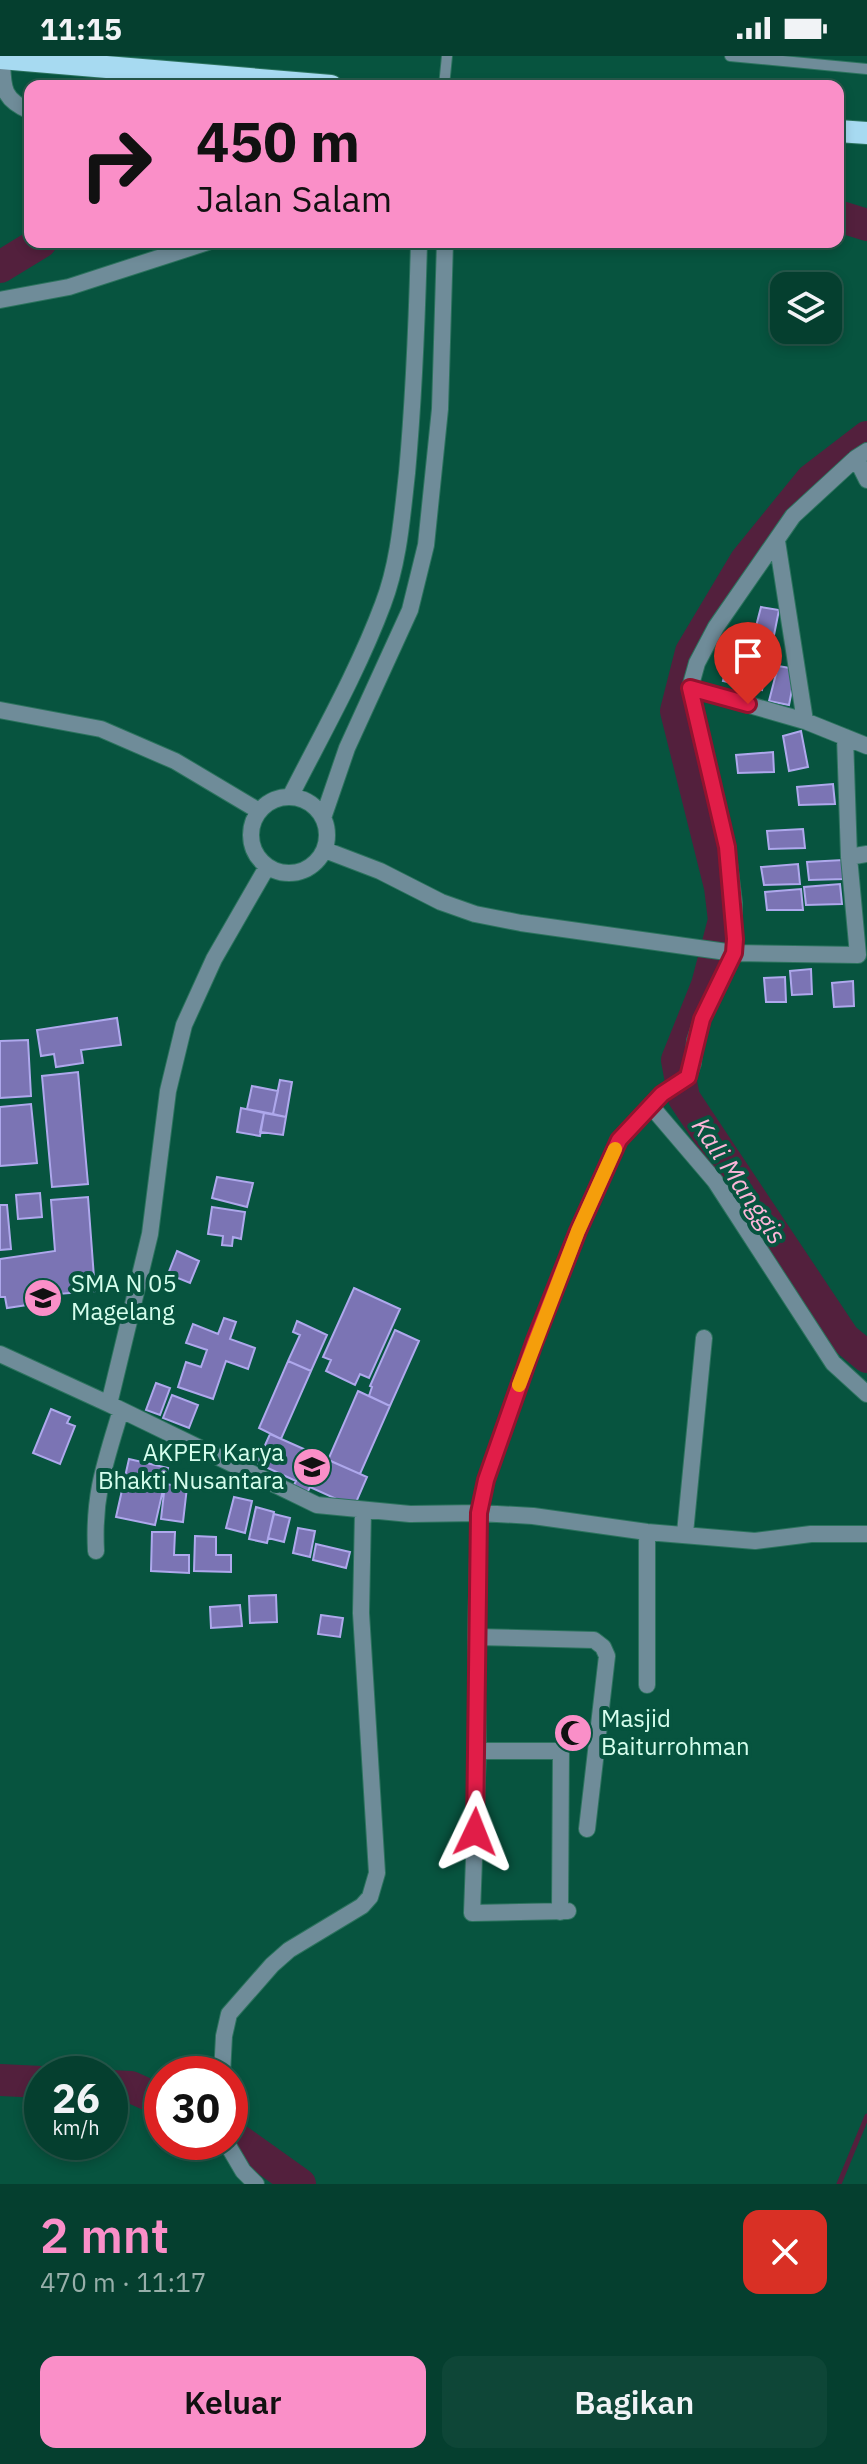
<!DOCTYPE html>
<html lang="id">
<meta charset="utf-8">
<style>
:root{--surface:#053f2f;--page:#0e4637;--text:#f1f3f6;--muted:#97afaa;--line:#26584b;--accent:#fa8fc8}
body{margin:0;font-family:"IBM Plex Sans",sans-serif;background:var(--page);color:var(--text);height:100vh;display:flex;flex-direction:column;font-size:30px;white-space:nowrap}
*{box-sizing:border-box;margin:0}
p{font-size:26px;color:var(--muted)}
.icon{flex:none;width:44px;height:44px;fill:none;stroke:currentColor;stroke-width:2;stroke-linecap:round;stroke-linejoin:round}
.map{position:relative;height:2128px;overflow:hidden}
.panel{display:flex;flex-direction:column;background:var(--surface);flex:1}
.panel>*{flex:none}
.top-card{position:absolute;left:24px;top:24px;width:820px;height:168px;border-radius:16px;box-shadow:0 4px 12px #0003,0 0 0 2px var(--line);background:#fa8fc8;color:#111;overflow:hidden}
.controls{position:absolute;left:770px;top:216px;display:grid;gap:16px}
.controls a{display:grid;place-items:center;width:72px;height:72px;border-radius:16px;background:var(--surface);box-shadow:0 4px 12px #0003,0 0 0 2px var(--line);font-size:40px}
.speed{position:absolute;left:24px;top:2000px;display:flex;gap:16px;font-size:40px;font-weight:700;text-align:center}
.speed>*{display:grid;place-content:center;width:104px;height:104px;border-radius:50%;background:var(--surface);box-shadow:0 4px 12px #0003,0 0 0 2px var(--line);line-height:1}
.speed small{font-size:20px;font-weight:400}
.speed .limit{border:12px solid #d22;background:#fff;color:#111}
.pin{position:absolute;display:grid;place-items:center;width:68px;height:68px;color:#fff;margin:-82px -34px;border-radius:50% 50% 50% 0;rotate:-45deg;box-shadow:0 0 8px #0007}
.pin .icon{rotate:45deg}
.me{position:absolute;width:88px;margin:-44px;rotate:2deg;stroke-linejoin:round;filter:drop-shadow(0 0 6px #0008)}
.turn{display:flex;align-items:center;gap:28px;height:168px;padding:0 40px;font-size:36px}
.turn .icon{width:104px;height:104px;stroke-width:2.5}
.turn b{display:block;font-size:56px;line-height:68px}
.round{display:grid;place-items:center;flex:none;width:84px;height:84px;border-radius:16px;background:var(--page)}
.summary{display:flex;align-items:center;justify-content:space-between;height:136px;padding:0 40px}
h1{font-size:48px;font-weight:600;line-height:60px;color:var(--accent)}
.button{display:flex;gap:16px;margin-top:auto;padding:16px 40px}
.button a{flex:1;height:92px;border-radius:16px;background:var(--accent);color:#111;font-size:32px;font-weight:600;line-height:92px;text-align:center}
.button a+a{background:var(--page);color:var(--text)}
.status{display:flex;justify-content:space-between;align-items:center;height:56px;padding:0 40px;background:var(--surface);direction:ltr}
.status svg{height:22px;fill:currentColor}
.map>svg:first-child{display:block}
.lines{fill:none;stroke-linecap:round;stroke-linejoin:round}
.stream{stroke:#53203d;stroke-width:5}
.river{stroke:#53203d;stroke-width:32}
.building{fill:#7b74b4;stroke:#aea8ec;stroke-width:2}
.service-casing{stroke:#2c735e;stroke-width:12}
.minor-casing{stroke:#2c735e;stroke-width:18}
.trunk-casing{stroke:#2c735e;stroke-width:24}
.service{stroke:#6f8c99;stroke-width:10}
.minor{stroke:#6f8c99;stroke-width:16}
.trunk{stroke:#a7daf1;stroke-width:22}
.route-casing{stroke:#92132f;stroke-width:20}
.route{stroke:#e11d48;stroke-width:14}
.slow{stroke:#f59e0b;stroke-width:14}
.labels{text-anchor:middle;stroke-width:8;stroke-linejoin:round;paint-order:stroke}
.poi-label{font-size:24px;fill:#d5feed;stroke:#07543f;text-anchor:start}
.water-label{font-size:26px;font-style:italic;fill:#fbb5d8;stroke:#07543f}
</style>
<div class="status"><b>11:15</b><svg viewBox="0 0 49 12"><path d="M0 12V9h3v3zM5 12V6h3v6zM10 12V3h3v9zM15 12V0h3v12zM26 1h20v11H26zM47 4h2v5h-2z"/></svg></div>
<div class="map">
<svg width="867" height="2128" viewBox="0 0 867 2128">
<rect width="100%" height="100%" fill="#07543f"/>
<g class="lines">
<path class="stream" d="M839 2128 867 2060"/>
<path class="river" d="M838 160 867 169
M0 211 41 186
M867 381 811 424 746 504 691 596 676 655 720 831 724 864 707 929 677 1004 684 1042 844 1282 867 1301
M0 2024 42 2026
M110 2030 131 2031 162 2045
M230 2078 300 2128"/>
</g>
<path class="building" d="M761 551 779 554 772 589 752 586Z
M732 590 750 593 743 629 723 625Z
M751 596 769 598 762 634 742 631Z
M778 610 796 613 789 649 769 645Z
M801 675 808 711 789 715 783 680Z
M773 696 774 716 738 717 736 699Z
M833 728 835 748 799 749 797 731Z
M803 773 805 792 769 793 767 775Z
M843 804 845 823 809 824 807 806Z
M798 808 800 828 764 829 761 811Z
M840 828 842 848 806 849 804 831Z
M801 833 803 854H767L765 836Z
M811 913 812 938 792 939 790 915Z
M785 921 786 946H766L764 922Z
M853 925 854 950 834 951 832 927Z
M117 962 121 989 81 994 83 1007 56 1011 54 998 41 1000 37 974Z
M28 984 31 1040 0 1042V985Z
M78 1016 88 1128 52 1131 42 1020Z
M280 1024 292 1026 286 1061 273 1058Z
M252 1030 278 1035 273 1058 247 1053Z
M31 1048 37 1107 0 1110V1051Z
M241 1052 264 1057 260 1080 237 1076Z
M264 1057 286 1061 283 1079 260 1076Z
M217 1121 253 1127 247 1151 212 1142Z
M40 1137 42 1161 18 1163 16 1139Z
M88 1141 95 1235 58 1238V1233L40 1236 41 1247 7 1252 5 1241H0V1203L55 1195 51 1144Z
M0 1149H7L11 1193 0 1194Z
M212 1151 245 1156 241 1183 233 1181 232 1190 222 1189 223 1180 208 1178Z
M177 1195 199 1205 190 1227 168 1218Z
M354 1232 400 1253 369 1322 360 1318 355 1329 326 1315 331 1304 323 1301Z
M224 1262 236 1266 230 1283 255 1292 248 1313 226 1305 213 1343 178 1331 186 1306 201 1311 207 1294 186 1287 193 1268 218 1278Z
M297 1265 327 1279 311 1315 288 1305 300 1279 293 1276Z
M395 1274 419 1285 390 1350 369 1340 372 1331 370 1330Z
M288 1305 311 1315 281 1383 259 1372Z
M156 1327 170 1332 160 1359 146 1354Z
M358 1335 390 1350 360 1418 328 1404Z
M172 1339 198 1349 189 1372 163 1362Z
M51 1353 70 1361 67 1367 75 1370 60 1408 33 1397Z
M270 1378 367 1421 354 1451 310 1431 306 1439 292 1433 296 1425 257 1407Z
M129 1403 168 1412 155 1469 116 1461Z
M165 1428 187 1431 183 1466 161 1463Z
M234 1441 252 1445 245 1477 226 1472Z
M256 1451 274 1456 267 1487 249 1483Z
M274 1458 290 1462 284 1486 268 1482Z
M298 1472 315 1475 310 1501 293 1497Z
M152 1476H175L174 1499H189V1517L151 1515Z
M195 1480 216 1481V1499H231V1516L194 1515Z
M316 1488 350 1496 346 1512 313 1504Z
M276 1539 277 1566 250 1567 249 1540Z
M240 1549 242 1570 211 1572 210 1551Z
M321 1559 343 1562 340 1581 318 1578Z"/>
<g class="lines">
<g class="service-casing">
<path id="service" d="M730 0 867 13
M444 30 447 0"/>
</g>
<g class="minor-casing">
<path id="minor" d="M2 2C3 30 1 43 30 55
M0 244 69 231 208 186
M856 402 867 424
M777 485 805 665
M690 632 805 665 867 690
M0 654 101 673 175 705 259 755
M251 779a38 38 0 1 1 76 0a38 38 0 1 1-76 0Z
M290 741C322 678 358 615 383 548 399 506 402 461 407 417 414 340 417 263 419 186
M323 762 347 692 410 554 426 489 440 353 445 186
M325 794 380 815 441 846 475 858 521 867 734 897 858 899 849 801 845 681
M849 801 867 798
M651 1050 715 1125 833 1307 867 1338
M0 1298 109 1348 150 1178 168 1035 184 969 214 903 267 811
M109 1348 317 1449 410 1458 479 1457 533 1460 647 1476 755 1485 811 1478H867
M685 1477 704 1282
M96 1495C93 1439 105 1407 121 1354
M476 1581 594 1584 603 1591 607 1600 587 1773
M647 1629V1476
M478 1695H561L560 1856
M568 1855 472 1857 478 1695 476 1581 479 1457 486 1424 534 1287 578 1175 619 1084 662 1038 688 1021 693 1007 695 985 702 963 734 897V847L727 791 690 632 697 607 716 571 793 460 856 402 867 395
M222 2018 224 1980 229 1958 272 1909 289 1894 362 1850 370 1841 377 1817 361 1557 363 1455
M226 2086 243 2115 256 2128"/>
</g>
<g class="trunk-casing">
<path id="trunk" d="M0 2 331 30
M838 75 867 77"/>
</g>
<use href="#service" class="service"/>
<use href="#minor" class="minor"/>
<use href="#trunk" class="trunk"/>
</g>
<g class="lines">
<g class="route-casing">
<path id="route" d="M475 1776 479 1457 486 1424 534 1287 578 1175 619 1084 662 1038 688 1021 702 963 734 897 735 883 727 791 690 632 748 648"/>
</g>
<use href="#route" class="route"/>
<path class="slow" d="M519 1329 578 1175 615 1093"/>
</g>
<defs>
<g id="school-disc" transform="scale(2)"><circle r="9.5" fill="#fa8fc8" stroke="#07543f"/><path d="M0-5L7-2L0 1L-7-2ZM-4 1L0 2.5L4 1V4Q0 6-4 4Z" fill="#111"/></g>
<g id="university-disc" transform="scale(2)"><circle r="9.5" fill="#fa8fc8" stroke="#07543f"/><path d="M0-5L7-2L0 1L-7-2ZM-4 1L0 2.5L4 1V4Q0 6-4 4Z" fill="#111"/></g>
<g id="mosque-disc" transform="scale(2)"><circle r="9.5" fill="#fa8fc8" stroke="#07543f"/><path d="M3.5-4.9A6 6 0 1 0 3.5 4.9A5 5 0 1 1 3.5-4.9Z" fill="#111"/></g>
</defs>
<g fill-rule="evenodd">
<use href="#school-disc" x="43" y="1242"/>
<use href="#university-disc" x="312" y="1411"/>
<use href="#mosque-disc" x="573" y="1677"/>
</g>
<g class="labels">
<g class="poi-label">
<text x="71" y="1236">SMA N 05<tspan x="71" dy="28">Magelang</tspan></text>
<text x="284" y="1405" text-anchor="end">AKPER Karya<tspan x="284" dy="28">Bhakti Nusantara</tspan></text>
<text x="601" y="1671">Masjid<tspan x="601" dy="28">Baiturrohman</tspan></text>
</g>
<g class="water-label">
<text transform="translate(739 1125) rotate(56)" y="9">Kali Manggis</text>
</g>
</g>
</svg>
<div class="controls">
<a><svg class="icon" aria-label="layers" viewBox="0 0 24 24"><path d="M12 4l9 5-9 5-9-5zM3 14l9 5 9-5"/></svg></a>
</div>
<div class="speed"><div>26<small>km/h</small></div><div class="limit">30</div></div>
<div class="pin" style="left:748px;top:648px;background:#d93025"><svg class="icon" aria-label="arrive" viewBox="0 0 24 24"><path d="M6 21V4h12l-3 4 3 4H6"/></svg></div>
<svg class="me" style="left:475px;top:1776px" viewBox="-20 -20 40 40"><path d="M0-17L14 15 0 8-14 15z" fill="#e11d48" stroke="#fff" stroke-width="4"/></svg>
<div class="top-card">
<div class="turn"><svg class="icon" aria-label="right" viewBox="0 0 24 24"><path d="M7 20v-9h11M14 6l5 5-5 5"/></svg><div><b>450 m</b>Jalan Salam</div></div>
</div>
</div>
<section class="panel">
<div class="summary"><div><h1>2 mnt</h1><p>470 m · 11:17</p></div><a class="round" style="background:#d93025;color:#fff"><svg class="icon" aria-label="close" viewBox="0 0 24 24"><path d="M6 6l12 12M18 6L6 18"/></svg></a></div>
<div class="button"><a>Keluar</a><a>Bagikan</a></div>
</section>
